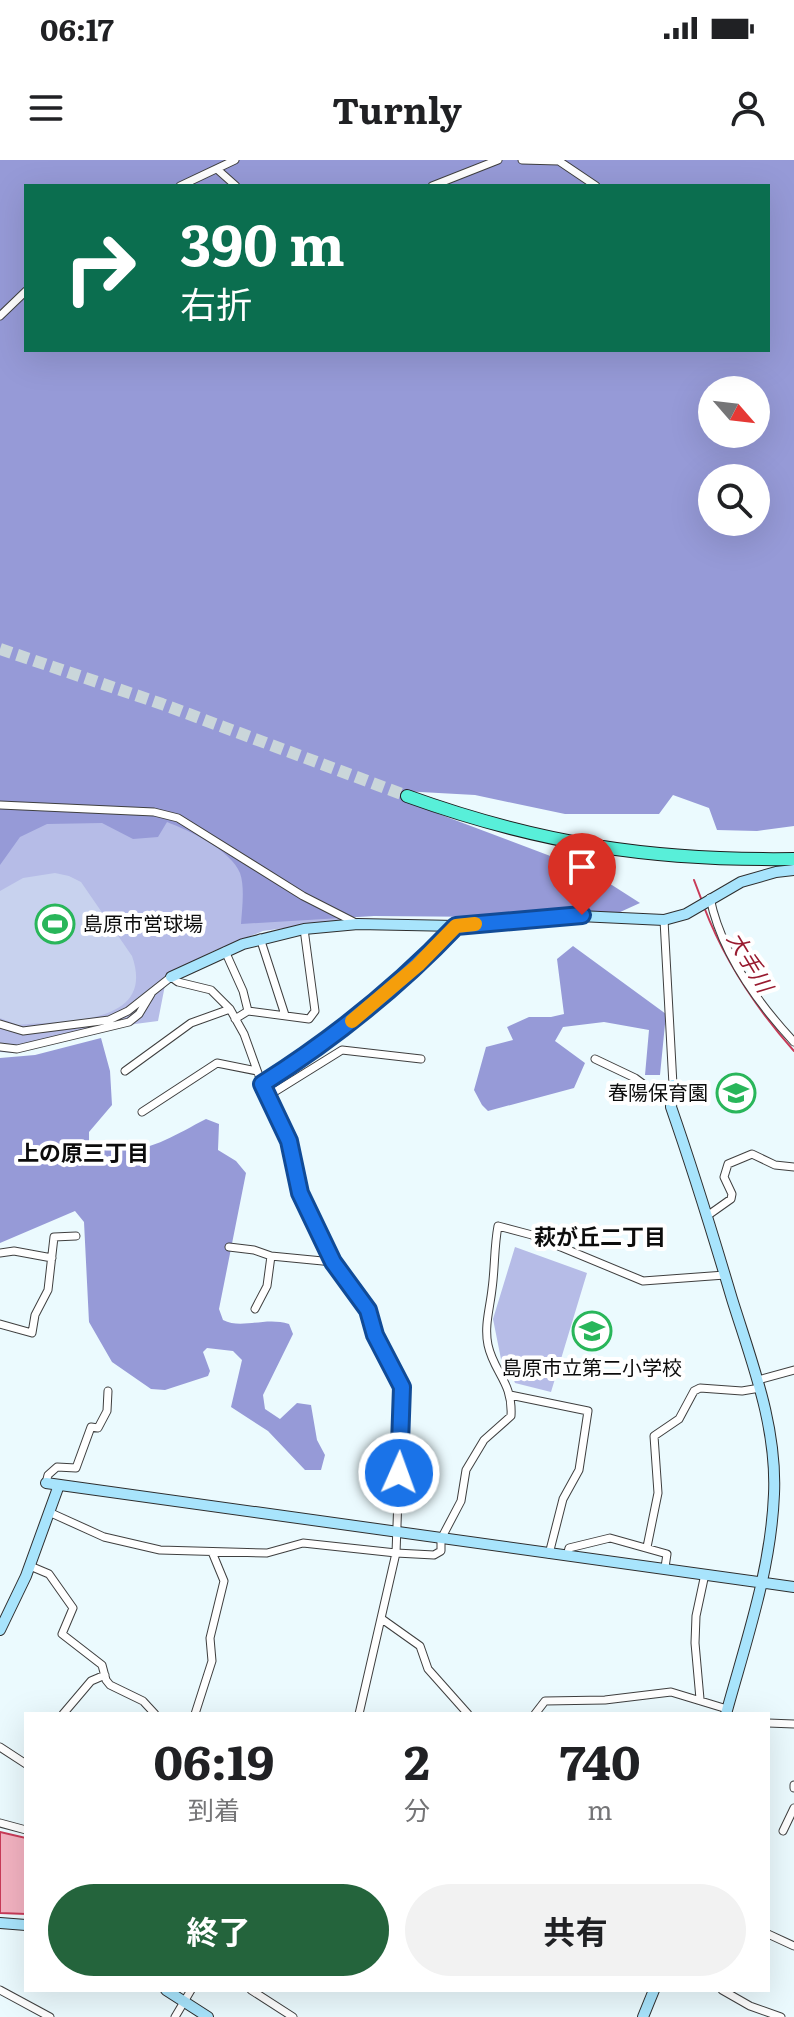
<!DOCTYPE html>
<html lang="ja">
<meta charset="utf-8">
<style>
:root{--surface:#fff;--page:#f2f2f2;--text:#202124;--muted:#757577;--accent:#24643c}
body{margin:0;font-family:Literata,"Noto Sans JP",serif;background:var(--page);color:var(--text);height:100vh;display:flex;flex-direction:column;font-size:30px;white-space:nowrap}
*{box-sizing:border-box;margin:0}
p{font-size:26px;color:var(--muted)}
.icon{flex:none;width:44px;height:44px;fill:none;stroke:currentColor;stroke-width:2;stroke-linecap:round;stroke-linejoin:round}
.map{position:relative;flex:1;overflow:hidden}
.details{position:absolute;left:24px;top:1552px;width:746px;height:280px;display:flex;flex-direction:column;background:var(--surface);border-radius:0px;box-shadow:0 8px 32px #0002}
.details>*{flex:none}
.banner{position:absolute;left:24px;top:24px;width:746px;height:168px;border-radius:0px;box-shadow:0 8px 32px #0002;background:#0b6e4f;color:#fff;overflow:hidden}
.needle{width:52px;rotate:118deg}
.fabs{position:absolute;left:698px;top:216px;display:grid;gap:16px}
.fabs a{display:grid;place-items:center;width:72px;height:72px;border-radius:50%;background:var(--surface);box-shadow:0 8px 32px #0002;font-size:40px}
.pin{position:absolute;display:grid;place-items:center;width:68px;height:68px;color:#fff;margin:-82px -34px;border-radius:50% 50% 50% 0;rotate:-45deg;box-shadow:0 0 8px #0007}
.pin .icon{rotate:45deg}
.me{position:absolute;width:88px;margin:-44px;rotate:2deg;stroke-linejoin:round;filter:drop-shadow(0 0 6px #0008)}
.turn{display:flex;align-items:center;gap:28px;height:168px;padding:0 24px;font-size:36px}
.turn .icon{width:104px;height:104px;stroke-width:2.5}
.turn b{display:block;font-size:56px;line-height:68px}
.eta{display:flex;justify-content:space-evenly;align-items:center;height:136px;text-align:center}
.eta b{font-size:48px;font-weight:700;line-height:56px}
.cta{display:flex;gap:16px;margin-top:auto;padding:16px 24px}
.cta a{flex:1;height:92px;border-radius:48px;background:var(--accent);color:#fff;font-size:32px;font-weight:700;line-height:92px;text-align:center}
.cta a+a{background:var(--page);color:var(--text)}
.status{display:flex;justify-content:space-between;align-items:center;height:56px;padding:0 40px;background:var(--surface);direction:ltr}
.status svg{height:22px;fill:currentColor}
header{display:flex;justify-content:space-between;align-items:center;height:104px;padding:0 24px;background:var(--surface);font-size:36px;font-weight:700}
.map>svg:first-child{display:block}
.green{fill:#b6bce7}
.forest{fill:#969ad7;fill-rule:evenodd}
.pitch{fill:#c8d2ee}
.water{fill:#f3b2c1;stroke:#c83b58;stroke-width:2}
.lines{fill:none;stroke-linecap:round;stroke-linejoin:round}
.stream{stroke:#c83b58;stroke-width:2}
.highway-tunnel{stroke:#cad6da;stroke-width:12;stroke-dasharray:12 6;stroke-linecap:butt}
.street-casing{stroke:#3f3f3f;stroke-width:9}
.secondary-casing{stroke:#2e2e2e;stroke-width:12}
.highway-casing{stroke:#1d1d1d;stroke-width:14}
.street{stroke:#fff;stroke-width:7}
.secondary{stroke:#a8e4fc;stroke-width:10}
.highway{stroke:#58efd9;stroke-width:12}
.route-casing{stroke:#114b97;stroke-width:20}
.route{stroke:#1a73e8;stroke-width:14}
.slow{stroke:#f59e0b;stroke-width:14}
.labels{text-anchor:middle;stroke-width:8;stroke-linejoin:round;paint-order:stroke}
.poi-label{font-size:20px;fill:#0c0c0c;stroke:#fff;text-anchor:start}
.water-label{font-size:22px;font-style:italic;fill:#981a2f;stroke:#fff}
.neighbourhood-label{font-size:22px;font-weight:bold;fill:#0c0c0c;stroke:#fff}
</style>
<div class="status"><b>06:17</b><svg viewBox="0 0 49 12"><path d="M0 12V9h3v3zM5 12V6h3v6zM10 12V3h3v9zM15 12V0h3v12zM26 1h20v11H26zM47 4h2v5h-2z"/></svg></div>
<header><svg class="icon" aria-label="menu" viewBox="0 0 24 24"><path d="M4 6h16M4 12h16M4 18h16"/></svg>Turnly<svg class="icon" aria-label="person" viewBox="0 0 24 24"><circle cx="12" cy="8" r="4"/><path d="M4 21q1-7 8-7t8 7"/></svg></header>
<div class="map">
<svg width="794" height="1857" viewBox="0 0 794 1857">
<rect width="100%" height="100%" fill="#ebfafe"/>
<path class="green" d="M0 649 175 662 344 760 263 771 211 792 167 815 158 861 135 864 16 893 0 892Z
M515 1087 587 1113 551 1232 515 1223 508 1205 501 1199 493 1159Z"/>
<path class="forest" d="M0 0H794V666L757 671 717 670 709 648 673 635 659 654H565L475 635 402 631 407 642 590 711 640 743 618 753 492 757 374 756 241 764C242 749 245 727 240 713 231 690 188 670 167 662L158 677 133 679 102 663 47 664 20 677 0 705ZM26 26H768V190H26ZM712 230H756V274H712ZM712 318H756V362H712Z
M573 786 666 854 660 915H645L649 870 604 862 563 867 555 881 585 903 574 928 488 951 482 945 474 930 486 887 513 880 507 867 529 857H551L564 854 557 799Z
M101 878 110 911 112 945 89 972V981C135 1003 165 980 206 959L219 964 218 990 236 1001 246 1013 219 1149 223 1160C242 1170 265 1156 289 1164L293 1174 263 1235 265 1249 280 1259 297 1243 311 1245 317 1280 325 1295 321 1310H305L268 1271 231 1247 242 1200 233 1191 207 1188 203 1192 210 1211 208 1216 165 1230 151 1229 112 1202 89 1162 84 1062 75 1051 0 1083V898L35 895Z"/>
<path class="pitch" d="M55 713 69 716 81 722 132 796C157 867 62 860 18 865L0 858V731L23 718Z"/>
<path class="water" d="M0 1672 26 1678V1754L0 1753Z"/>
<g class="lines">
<path class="stream" d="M694 720 702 741
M704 747C725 802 755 847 794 891"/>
<path class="highway-tunnel" d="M0 489 162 544 407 636"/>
<g class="street-casing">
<path id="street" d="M522 0 559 1 596 26
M218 10 236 26
M180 26 235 0
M432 26 498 0
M0 156 26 131
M0 645 154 652 178 658 303 736 356 763
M710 738C721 792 757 842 794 882
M260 778 285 855
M225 791 243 831 248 851
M235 859 248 851 309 859 315 851 304 769
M0 864 23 871 109 860 128 851 171 817 178 822 211 830 230 849 244 874 262 924 289 981 300 1033 333 1102 368 1150 375 1175 402 1227 396 1393 359 1554
M0 887 17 889 129 862 139 854 151 834
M595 899 635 918 650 929 673 925 664 760
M125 911 191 863 230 849
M262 924C334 879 398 827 456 766
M268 936 342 890 421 899
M142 952 217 903 257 911
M707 1056 731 1039 732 1034 724 1017 728 1004 752 994 775 1005 794 1007
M229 1087 254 1090 271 1096 333 1102
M0 1093 14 1091 52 1098
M255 1149 267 1126 271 1096
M0 1164 32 1173 35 1155 48 1130 54 1077 76 1076
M758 1220 794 1210
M510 1235 588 1251 579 1310 563 1339 549 1394
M46 1323 48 1315 57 1307 76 1308 91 1267 98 1268 107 1251 108 1231
M51 1353 104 1377 160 1390 267 1393 303 1383 396 1393 434 1395 441 1391V1379L461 1341 466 1310 484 1280 511 1256C513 1222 494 1213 488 1185 484 1166 490 1148 492 1129 495 1108 494 1087 498 1066L532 1075 643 1121 725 1115
M647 1387 658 1333 654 1276 679 1259 694 1231 700 1228 742 1231 760 1228
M567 1396 569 1388 610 1378 667 1394 665 1407
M30 1406 49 1414 73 1448 62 1474 102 1505 106 1520 110 1525 143 1541 155 1554
M382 1459 420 1486 428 1509 468 1554
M700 1539 695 1483 696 1456 705 1414
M63 1554 91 1521 105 1515
M195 1554 212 1501 210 1478 224 1421 212 1392
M535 1554 545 1541 605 1540 671 1532 727 1549
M768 1563 794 1564
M0 1587 26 1604
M794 1625V1628
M0 1663 26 1670
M783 1671 794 1648
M768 1774 794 1786
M0 1830 50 1857
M251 1830 293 1857
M722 1830 750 1846 781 1857
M175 1857 191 1830"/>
</g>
<g class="secondary-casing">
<path id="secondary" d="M171 817 243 784 304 769 358 764 456 766 558 755 664 760 686 754 741 722 776 712 794 710
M673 925 671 947C693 1010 713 1075 732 1139 752 1203 777 1266 774 1334 771 1410 746 1481 726 1554
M46 1323 794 1427
M0 1470 26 1416 59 1325
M0 1763 26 1765
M166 1830 208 1857
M643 1857 654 1830"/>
</g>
<g class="highway-casing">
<path id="highway" d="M407 636C540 684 653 701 794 699"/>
</g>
<use href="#street" class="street"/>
<use href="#secondary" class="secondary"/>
<use href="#highway" class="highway"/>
</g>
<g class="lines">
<g class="route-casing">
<path id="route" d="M399 1313 402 1227 375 1175 368 1150 333 1102 300 1033 289 981 262 924C333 879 398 827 456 766L582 755"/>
</g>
<use href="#route" class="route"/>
<path class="slow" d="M352 861 418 805 456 766 475 764"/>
</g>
<defs>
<g id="stadium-ring" transform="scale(2)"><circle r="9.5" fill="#fff" stroke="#29b65a" stroke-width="1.5"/><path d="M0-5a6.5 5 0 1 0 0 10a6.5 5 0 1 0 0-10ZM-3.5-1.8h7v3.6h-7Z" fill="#29b65a"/></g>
<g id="school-ring" transform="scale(2)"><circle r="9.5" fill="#fff" stroke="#29b65a" stroke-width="1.5"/><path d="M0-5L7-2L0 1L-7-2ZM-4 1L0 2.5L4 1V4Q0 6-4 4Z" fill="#29b65a"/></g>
</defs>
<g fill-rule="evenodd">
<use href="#stadium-ring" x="55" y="764"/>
<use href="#school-ring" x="736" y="933"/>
<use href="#school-ring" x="592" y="1171"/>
</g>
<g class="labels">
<g class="poi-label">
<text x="83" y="771">島原市営球場</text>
<text x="708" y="940" text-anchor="end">春陽保育園</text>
<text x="592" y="1215" text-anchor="middle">島原市立第二小学校</text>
</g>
<g class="water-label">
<text transform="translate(750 802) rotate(59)" y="8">大手川</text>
</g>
<g class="neighbourhood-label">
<text x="83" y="1001">上の原三丁目</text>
<text x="600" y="1085">萩が丘二丁目</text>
</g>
</g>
</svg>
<div class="fabs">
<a><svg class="needle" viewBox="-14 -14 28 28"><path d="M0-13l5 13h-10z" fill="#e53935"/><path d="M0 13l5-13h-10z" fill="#757577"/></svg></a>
<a><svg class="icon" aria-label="search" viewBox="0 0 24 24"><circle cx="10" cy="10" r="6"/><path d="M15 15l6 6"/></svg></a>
</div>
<div class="pin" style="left:582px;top:755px;background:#d93025"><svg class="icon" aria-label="arrive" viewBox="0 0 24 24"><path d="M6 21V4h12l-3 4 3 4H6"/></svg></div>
<svg class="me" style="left:399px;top:1313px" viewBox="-20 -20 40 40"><circle r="17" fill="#1a73e8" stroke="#fff" stroke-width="3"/><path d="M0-11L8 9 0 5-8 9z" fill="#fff"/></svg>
<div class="banner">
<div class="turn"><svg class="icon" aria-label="right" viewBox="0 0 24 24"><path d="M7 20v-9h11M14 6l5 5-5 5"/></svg><div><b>390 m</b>右折</div></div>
</div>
<section class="details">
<div class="eta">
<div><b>06:19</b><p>到着</p></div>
<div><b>2</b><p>分</p></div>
<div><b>740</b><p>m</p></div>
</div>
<div class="cta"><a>終了</a><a>共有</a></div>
</section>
</div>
